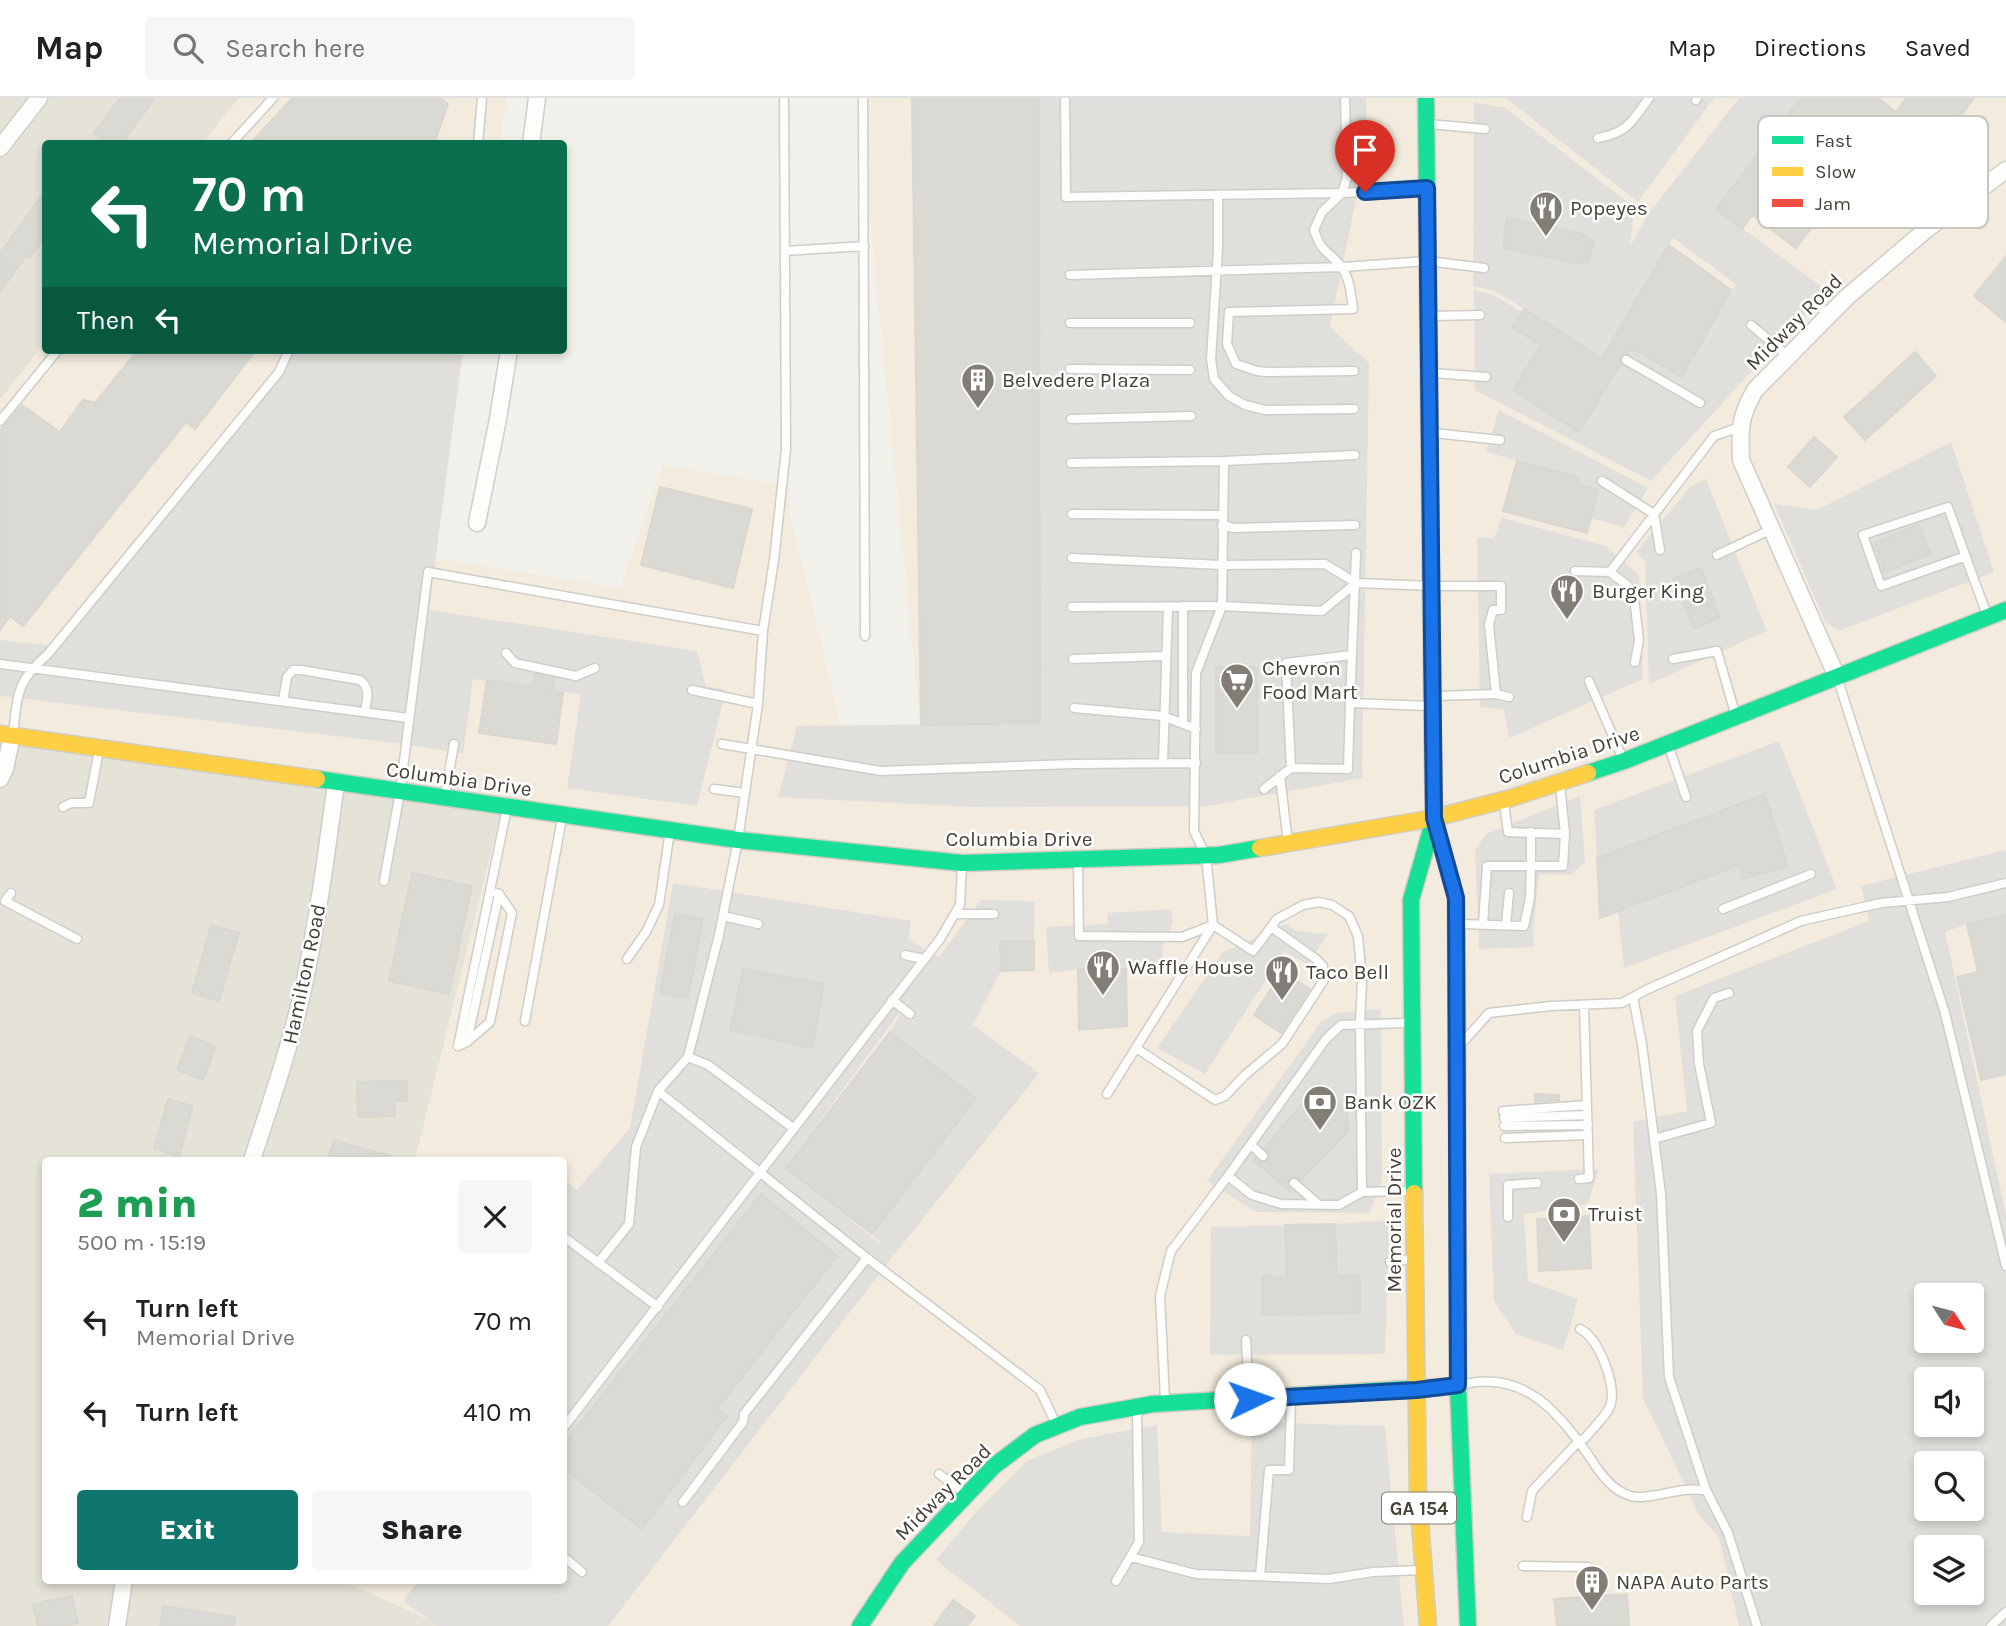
<!DOCTYPE html>
<meta charset="utf-8">
<style>
:root{--surface:#fff;--page:#f6f6f6;--text:#202124;--muted:#757577;--line:#e0e0e0;--accent:#0f766e}
body{margin:0;font-family:Karla,sans-serif;background:var(--page);color:var(--text);height:100vh;display:flex;flex-direction:column;font-size:26px;white-space:nowrap}
*{box-sizing:border-box;margin:0}
p{font-size:23px;color:var(--muted)}
.icon{flex:none;width:38px;height:38px;fill:none;stroke:currentColor;stroke-width:2;stroke-linecap:round;stroke-linejoin:round}
.map{position:relative;flex:1;overflow:hidden}
.details{position:absolute;left:42px;top:1059px;width:525px;height:427px;display:flex;flex-direction:column;background:var(--surface);border-radius:7px;box-shadow:0 4px 10px #0003}
.details>*{flex:none}
.hud{position:absolute;left:42px;top:42px;width:525px;height:214px;border-radius:7px;box-shadow:0 4px 10px #0003;background:#0b6e4f;color:#fff;overflow:hidden}
.needle{width:46px;rotate:126deg}
.tools{position:absolute;left:1914px;top:1185px;display:grid;gap:14px}
.tools a{display:grid;place-items:center;width:70px;height:70px;border-radius:7px;background:var(--surface);box-shadow:0 4px 10px #0003;font-size:35px}
.pin{position:absolute;display:grid;place-items:center;width:60px;height:60px;color:#fff;margin:-72px -30px;border-radius:50% 50% 50% 0;rotate:-45deg;box-shadow:0 0 7px #0007}
.pin .icon{rotate:45deg}
.me{position:absolute;width:77px;margin:-38px;rotate:87deg;stroke-linejoin:round;filter:drop-shadow(0 0 5px #0008)}
.turn{display:flex;align-items:center;gap:24px;height:147px;padding:0 35px;font-size:32px}
.turn .icon{width:91px;height:91px;stroke-width:2.5}
.turn b{display:block;font-size:49px;line-height:60px}
.then{display:flex;align-items:center;height:66px;padding:0 35px;background:#0003;gap:14px;font-size:26px}
.round{display:grid;place-items:center;flex:none;width:74px;height:74px;border-radius:7px;background:var(--page)}
.headline{display:flex;align-items:center;justify-content:space-between;height:119px;padding:0 35px}
h1{font-size:42px;font-weight:800;line-height:52px;color:#1e9e55}
.action{display:flex;gap:14px;margin-top:auto;padding:14px 35px}
.action a{flex:1;height:80px;border-radius:7px;background:var(--accent);color:#fff;font-size:28px;font-weight:800;line-height:80px;text-align:center}
.action a+a{background:var(--page);color:var(--text)}
ul{padding:0;list-style:none}
li{display:flex;align-items:center;gap:21px;height:91px;padding:0 35px}
li div{flex:1}
li b{display:block;font-size:26px}
li em{font-style:normal}
header{display:flex;align-items:center;gap:42px;box-sizing:border-box;height:98px;padding:0 35px;background:var(--surface);border-bottom:2px solid var(--line)}
header strong{font-size:33px}
nav{display:flex;gap:38px;margin-inline-start:auto;font-size:24px}
.search{width:490px;height:63px;background:var(--page);display:flex;align-items:center;gap:18px;box-sizing:border-box;padding:0 24px;border-radius:7px;color:var(--muted);font-size:26px}
.map>svg:first-child{display:block}
.residential{fill:#e5e2d8}
.commercial{fill:#f3ecde;fill-rule:evenodd}
.parking{fill:#e0dfdb;fill-rule:evenodd}
.building{fill:#dbd9d3;stroke:#d9d7d1;stroke-width:2}
.lines{fill:none;stroke-linecap:round;stroke-linejoin:round}
.lane-casing{stroke:#cfcdc8;stroke-width:11}
.street-casing{stroke:#cfcdc8;stroke-width:19}
.fast-casing{stroke:#d0cdc2;stroke-width:19}
.slow-casing{stroke:#d0cdc2;stroke-width:19}
.jam-casing{stroke:#d0cdc2;stroke-width:19}
.lane{stroke:#fdfdfc;stroke-width:8}
.street{stroke:#fdfdfc;stroke-width:16}
.fast{stroke:#16e098;stroke-width:16}
.slow{stroke:#ffcf43;stroke-width:16}
.jam{stroke:#f24e42;stroke-width:16}
.route-casing{stroke:#114b97;stroke-width:18}
.route{stroke:#1a73e8;stroke-width:12}
.labels{text-anchor:middle;stroke-width:5;stroke-linejoin:round;paint-order:stroke}
.shield{fill:#fff;stroke:#7e7a73;stroke-width:2}
.shield-label{font-size:19px;font-weight:bold;fill:#474137}
.poi-label{font-size:21px;fill:#474137;stroke:#fff;text-anchor:start}
.street-label{font-size:21px;fill:#474137;stroke:#fff}
.key{fill:#fff;stroke:#c8c6c3;stroke-width:2}
.key-label{font-size:19px;fill:#474137}
</style>
<header>
<strong>Map</strong>
<div class="search"><svg class="icon" aria-label="search" viewBox="0 0 24 24"><circle cx="10" cy="10" r="6"/><path d="M15 15l6 6"/></svg>Search here</div>
<nav><a>Map</a><a>Directions</a><a>Saved</a></nav>
</header>
<div class="map">
<svg width="2006" height="1528" viewBox="0 0 2006 1528">
<rect width="100%" height="100%" fill="#f1f0eb"/>
<path class="residential" d="M0 0H239L203 45 46 46 45 245 0 302Z
M0 637 503 707 415 1062H46V1482H341L443 1528H0Z"/>
<path class="commercial" d="M239 0H507L500 45 203 46Z
M858 0H2006V1528H443L341 1482H564V1062H415L503 707 0 637V302L45 245 46 252H465L430 459 620 490 663 367 789 388V414L841 628 920 627ZM1927 1197H1972V1242H1927ZM1927 1281H1972V1326H1927ZM1927 1365H1972V1410H1927ZM1927 1449H1972V1494H1927Z"/>
<path class="parking" d="M1039 0H1366L1367 47 1330 229 1369 265 1362 680 1206 708 972 709 778 699 797 628 1040 625Z
M1506 0H1714L1638 104Z
M1739 0H1801L1716 111 1829 194 1793 228 1651 383 1475 292 1474 192 1494 197 1522 214 1512 229 1541 247 1514 292 1579 334 1619 269 1495 193 1473 188 1474 4 1505 10 1634 109 1630 149 1646 119ZM1673 140 1736 186 1682 278 1614 240Z
M290 252H430L462 258 429 512 697 553 706 588 726 592 697 708 567 690 581 597 473 581 463 656 411 647 0 598V542L51 548Z
M1499 312 1648 390 1624 429 1591 420 1598 392 1576 386 1577 379 1486 354Z
M1951 344 1994 474 1838 533 1825 523 1774 406 1817 412Z
M1706 381 1767 533 1649 586 1645 464 1636 454 1690 389Z
M1502 420 1606 448 1639 477 1643 581 1509 640 1504 612 1480 609 1477 440H1494Z
M1779 643 1837 791 1624 870 1618 813 1739 767 1744 781 1788 767 1765 696 1597 760 1594 712Z
M1580 698 1585 764 1571 777 1539 776 1533 834 1534 849 1479 851 1475 752 1486 736Z
M2006 752V817L1967 826 1945 834 2006 1117V1528H1739L1719 1439 1699 1417 1643 1300 1633 1024 1687 1013 1675 898 1869 823 1861 788ZM1927 1197H1972V1242H1927ZM1927 1281H1972V1326H1927ZM1927 1365H1972V1410H1927ZM1927 1449H1972V1494H1927Z
M673 785 911 823 908 841 939 859 981 802 1035 803 1034 843 1000 844 1001 873 973 927 1039 975 894 1157 608 1528H438L403 1503 419 1482H564V1081L577 1092 630 1030ZM910 900 890 934 976 1000 872 1136 885 1150 786 1069Z
M1171 811 1173 825 1163 848 1162 868 1078 871 1049 875 1046 829 1108 826 1107 815Z
M1286 826 1296 833 1328 836 1308 866 1284 854 1205 976 1157 950 1223 854Z
M1381 911 1382 1082 1369 1115 1256 1114 1207 1083 1321 924 1336 915Z
M1599 1071 1588 1106 1524 1116 1528 1183 1578 1201 1563 1252 1516 1236 1494 1203 1489 1076Z
M1390 1122 1385 1256 1210 1257 1211 1129 1335 1126Z
M1252 1324 1385 1328 1404 1528H1020L936 1462 977 1413 1027 1363 1081 1341 1157 1327 1162 1434 1250 1438Z"/>
<path class="building" d="M120 0H155L121 46H108L94 35Z
M292 0H441L448 6 434 46H250Z
M912 0H1039L1040 625 921 627Z
M1801 0H1878L1896 14 1906 0H1974L1903 93 1863 62 1796 150 1752 117 1742 131 1716 111Z
M46 92V137L30 159 27 157 0 194V155Z
M1507 120 1582 136 1594 145 1589 163 1577 165 1503 150Z
M1669 147 1731 192 1682 279 1631 250 1627 256 1621 258V266L1579 334 1513 292 1541 247 1512 229 1524 211 1602 260Z
M2006 158V224L1974 198Z
M138 252H256L195 331 186 324 23 528 10 518 0 532V333L22 307 60 334 83 302 95 305Z
M1915 254 1936 278 1865 342 1844 319Z
M1814 339 1837 359 1810 389 1788 369Z
M1517 363 1577 379 1576 386 1598 392 1587 435 1503 413Z
M660 389 752 411 733 490 641 467Z
M1919 426 1931 456 1885 474 1874 445Z
M1701 470 1720 519 1694 531 1673 481Z
M1216 569H1257V655H1216Z
M535 576 554 580 552 594 563 595 556 646 479 635 487 582 533 589Z
M1765 696 1788 768 1743 781 1739 767 1600 820 1597 760Z
M412 775 472 788 449 896 389 883Z
M675 816 703 821 688 900 660 895Z
M2006 817V976L1981 982 1957 879 1978 874 1967 826Z
M211 827 239 835 219 903 192 895Z
M1000 843H1034V872L1001 873Z
M743 871 824 886 812 950 730 932Z
M1078 871H1126L1127 928 1079 932Z
M1282 873 1310 891 1281 935 1254 917Z
M890 934 976 1000 872 1136 786 1070Z
M190 938 216 948 203 982 177 972Z
M407 983V1003H395V1018L358 1019 357 984Z
M1319 986 1347 1014 1348 1033 1301 1082 1295 1079 1290 1080 1288 1084 1290 1093 1253 1062 1255 1060 1262 1064 1268 1062 1269 1055 1264 1050Z
M1535 996 1559 997V1002L1535 1004Z
M168 1001 193 1008 179 1058 154 1050Z
M334 1042 390 1058V1062H328Z
M761 1096 837 1158 717 1311 727 1318 642 1431 564 1371V1346Z
M1589 1118 1591 1170 1539 1173 1537 1121Z
M1335 1126 1337 1177 1360 1178V1215L1263 1217 1262 1178 1287 1179 1285 1127Z
M1627 1496 1629 1528H1557L1554 1501Z
M72 1498 78 1525 66 1528H38L33 1506Z
M953 1502 975 1518 967 1528H934Z
M163 1508 235 1519 234 1528H160Z"/>
<g class="lines">
<g class="lane-casing">
<path id="lane" d="M784 0 786 351 774 462 763 533 758 606 738 742 719 837 688 959 708 967 793 1030
M863 0 865 538
M1065 0 1066 99 1342 95 1423 91
M1345 0 1347 80 1342 95 1322 114 1314 132C1322 155 1326 151 1340 167 1350 179 1351 196 1353 211L1229 214 1227 246 1236 266 1257 273 1267 274 1354 273
M1696 2 1697 0
M1429 26 1485 31
M1598 40C1628 35 1632 23 1649 0
M231 46 273 0
M478 46 482 0
M1218 97V151L1211 261 1214 281 1229 298 1245 307 1265 312 1354 311
M785 153 864 148
M1070 177 1342 169 1428 163 1484 170
M1814 205 1830 217
M1432 218 1480 217
M1070 225H1190
M1751 227 1788 258
M1626 262 1700 305
M1070 271 1190 272
M1433 275 1486 279
M1071 321 1191 318
M0 323 58 252
M1433 335 1500 342
M1224 363 1355 357
M1071 365 1224 363 1222 508 1196 575 1194 733 1206 758 1213 827 1253 853 1277 821 1303 807 1319 804 1332 807 1349 818 1358 838 1362 882 1360 926 1362 1094
M1602 383 1654 416 1660 452
M1072 416 1222 417
M1222 427 1234 430 1355 427
M1356 455 1350 605 1429 608
M1717 457 1770 432
M1966 458 1881 488 1863 437 1948 409C1961 445 1973 481 1987 516
M1072 460 1222 467 1325 466 1356 485 1432 488H1501V512H1493L1489 527 1496 596 1509 599
M1575 473 1610 474 1628 488 1635 508 1639 542 1635 564
M1610 474 1714 338 1740 329
M1072 509 1222 508 1322 513 1356 485
M506 555 515 565 576 578 595 570
M1073 561 1165 558
M1673 561 1717 553 1735 615
M0 566 408 620
M1838 582 1945 915 2006 1168
M1589 583 1623 661
M692 592 758 606
M1436 598 1496 596
M283 603 287 579 293 572H301L360 582C371 590 367 601 365 614
M1074 610 1163 618 1196 631
M1183 626V508
M13 635C18 595 16 584 48 556L279 274 289 252
M722 646 881 673 1073 666 1196 665
M1669 649 1686 699
M1163 665 1168 508
M1291 670 1286 565 1351 557
M1280 678 1288 745
M714 691 745 695
M1264 691 1291 670 1348 671 1350 605
M445 698 454 646
M1504 706 1508 734 1565 736 1560 687
M63 709 71 705H89L99 652
M1078 764 1079 838 1182 839 1213 827
M384 783 400 694 428 474 763 533
M11 795 5 803 77 841
M1723 811 1811 776
M955 816H994
M723 818 758 826
M1460 826 1524 828 1530 800 1531 768H1563L1565 736
M1483 826 1487 768H1531V734
M1506 827 1509 795
M905 857 924 861
M627 861 646 834 659 807 670 733
M1633 899 1642 946 1661 1096 1669 1279 1706 1392
M892 902 910 916
M525 923 562 720
M467 944 499 796
M1463 944 1489 915 1551 908 1622 905 1646 892 1801 823 1881 805 1948 799 2006 785
M458 948 467 944 490 924 512 815 499 796 490 793 507 710
M458 948 490 793
M1136 950 1215 1002 1225 998 1245 977 1282 946 1324 882 1323 868 1316 861 1271 829
M688 959 658 993 867 1160 1040 1292 1056 1326
M1107 996 1213 827
M1503 1013 1587 1007
M1504 1020 1587 1017
M1504 1028 1588 1027
M1505 1040 1588 1037
M1654 1041 1711 1025 1699 966 1697 933 1714 900 1729 895
M1251 1047 1263 1058
M1228 1078 1326 941 1341 927 1408 925
M1579 1081 1589 1080 1584 907
M1294 1085 1318 1106
M1508 1119V1087L1537 1085
M564 1139 658 1209
M1390 1164 1411 1161
M598 1165 629 1126 636 1049 658 993
M1246 1242 1249 1298
M1464 1286C1524 1273 1558 1313 1589 1358 1599 1374 1612 1393 1631 1398 1643 1402 1671 1393 1685 1392 1692 1391 1699 1392 1706 1392L1728 1435 1757 1528
M1165 1302 1160 1198 1171 1153 1228 1078 1252 1097 1281 1106 1339 1107 1362 1094 1410 1093
M564 1329 940 841 960 807 962 768
M939 1376 965 1395
M683 1404 743 1324 744 1316 867 1160
M1527 1419 1532 1393 1579 1343 1585 1340C1592 1331 1609 1316 1611 1305 1616 1285 1598 1239 1580 1231
M564 1459 582 1474
M1131 1459 1196 1476 1329 1481 1373 1474 1421 1472
M1523 1468 1588 1469
M1260 1478 1269 1372H1289L1291 1302
M1116 1483 1139 1444 1137 1312
M1991 1528 2006 1514"/>
</g>
<g class="street-casing">
<path id="street" d="M531 46 537 0
M0 50 39 0
M477 425 498 321 509 252
M1837 579 1741 362C1740 331 1739 320 1755 292L1847 199 1927 131 2006 72
M0 681 5 671 12 637
M252 1062C271 1004 291 946 304 887 318 820 327 752 336 685
M117 1528 124 1482"/>
</g>
<g class="fast-casing">
<path id="fast" d="M1426 0 1431 493
M1588 675 1624 663 2006 512
M317 681 738 742 962 765 1219 757 1260 750
M1457 943 1458 1288 1468 1528
M1414 1095 1411 802 1434 721
M860 1528 902 1465 994 1368 1035 1337 1080 1319 1153 1306 1458 1288"/>
</g>
<g class="slow-casing">
<path id="slow" d="M0 636 317 681
M1433 667 1434 720 1456 800 1457 943
M1260 750 1434 720 1511 700 1588 675
M1414 1095 1418 1398 1428 1528"/>
</g>
<g class="jam-casing">
<path id="jam" d="M1431 493 1433 667"/>
</g>
<use href="#lane" class="lane"/>
<use href="#street" class="street"/>
<use href="#fast" class="fast"/>
<use href="#slow" class="slow"/>
<use href="#jam" class="jam"/>
</g>
<g class="lines">
<g class="route-casing">
<path id="route" d="M1250 1301 1417 1292 1458 1287 1456 800 1434 720 1427 90 1365 94"/>
</g>
<use href="#route" class="route"/>
</g>
<defs>
<g id="restaurant-pin" transform="scale(1.75)"><path d="M0 17L-7.5 6A9.5 9.5 0 1 1 7.5 6Z" fill="#827e76" stroke="#fff"/><path d="M-5-6h1v4h1v-4h1v4h1v-4h1v5L-1.5 .5V6h-2V.5L-5-1ZM5-6V6H3V1.5H1.5Q1.5-4 5-6Z" fill="#fff"/></g>
<g id="building-pin" transform="scale(1.75)"><path d="M0 17L-7.5 6A9.5 9.5 0 1 1 7.5 6Z" fill="#827e76" stroke="#fff"/><path d="M-4-6H4V6H1V3H-1V6H-4ZM-2.5-4.3h1.7v1.8h-1.7ZM.8-4.3h1.7v1.8H.8ZM-2.5-1h1.7V.8h-1.7ZM.8-1h1.7V.8H.8Z" fill="#fff"/></g>
<g id="supermarket-pin" transform="scale(1.75)"><path d="M0 17L-7.5 6A9.5 9.5 0 1 1 7.5 6Z" fill="#827e76" stroke="#fff"/><path d="M-6-5.5h2.5l.6 2H6L4.5 2H-2.5L-4.4-4H-6ZM-1.5 3.2a1.3 1.3 0 1 0 .1 0ZM3 3.2a1.3 1.3 0 1 0 .1 0Z" fill="#fff"/></g>
<g id="bank-pin" transform="scale(1.75)"><path d="M0 17L-7.5 6A9.5 9.5 0 1 1 7.5 6Z" fill="#827e76" stroke="#fff"/><path d="M-6-4H6V4H-6ZM0-2.3a2.3 2.3 0 1 0 0 4.6a2.3 2.3 0 1 0 0-4.6Z" fill="#fff"/></g>
</defs>
<g fill-rule="evenodd">
<use href="#restaurant-pin" x="1546" y="110"/>
<use href="#building-pin" x="978" y="282"/>
<use href="#restaurant-pin" x="1567" y="493"/>
<use href="#supermarket-pin" x="1237" y="582"/>
<use href="#restaurant-pin" x="1103" y="869"/>
<use href="#restaurant-pin" x="1282" y="874"/>
<use href="#bank-pin" x="1320" y="1004"/>
<use href="#bank-pin" x="1564" y="1116"/>
<use href="#building-pin" x="1592" y="1484"/>
</g>
<g class="labels">
<rect class="shield" x="1382" y="1394.5" width="74" height="31" rx="5"/>
<g class="shield-label">
<text x="1419" y="1417">GA 154</text>
</g>
<g class="poi-label">
<text x="1570" y="117">Popeyes</text>
<text x="1002" y="289">Belvedere Plaza</text>
<text x="1592" y="500">Burger King</text>
<text x="1262" y="577">Chevron<tspan x="1262" dy="24">Food Mart</tspan></text>
<text x="1128" y="876">Waffle House</text>
<text x="1306" y="881">Taco Bell</text>
<text x="1344" y="1011">Bank OZK</text>
<text x="1588" y="1123">Truist</text>
<text x="1616" y="1491">NAPA Auto Parts</text>
</g>
<g class="street-label">
<text transform="translate(1794 224) rotate(-45)" y="7">Midway Road</text>
<text transform="translate(1569 657) rotate(-18)" y="7">Columbia Drive</text>
<text transform="translate(459 681) rotate(8)" y="7">Columbia Drive</text>
<text x="1019" y="748">Columbia Drive</text>
<text transform="translate(304 876) rotate(-78)" y="7">Hamilton Road</text>
<text transform="translate(1394 1122) rotate(-90)" y="7">Memorial Drive</text>
<text transform="translate(943 1394) rotate(-45)" y="7">Midway Road</text>
</g>
</g>
<rect x="1758" y="18" width="230" height="112" rx="10" class="key"/>
<rect x="1772" y="38" width="31" height="8" fill="#16e098"/>
<rect x="1772" y="69" width="31" height="9" fill="#ffcf43"/>
<rect x="1772" y="101" width="31" height="8" fill="#f24e42"/>
<g class="key-label">
<text x="1815" y="49">Fast</text>
<text x="1815" y="80">Slow</text>
<text x="1815" y="112">Jam</text>
</g>
</svg>
<div class="tools">
<a><svg class="needle" viewBox="-14 -14 28 28"><path d="M0-13l5 13h-10z" fill="#e53935"/><path d="M0 13l5-13h-10z" fill="#757577"/></svg></a>
<a><svg class="icon" aria-label="sound" viewBox="0 0 24 24"><path d="M4 9h4l5-4v14l-5-4H4zM17 9q2 3 0 6"/></svg></a>
<a><svg class="icon" aria-label="search" viewBox="0 0 24 24"><circle cx="10" cy="10" r="6"/><path d="M15 15l6 6"/></svg></a>
<a><svg class="icon" aria-label="layers" viewBox="0 0 24 24"><path d="M12 4l9 5-9 5-9-5zM3 14l9 5 9-5"/></svg></a>
</div>
<div class="pin" style="left:1365px;top:94px;background:#d93025"><svg class="icon" aria-label="arrive" viewBox="0 0 24 24"><path d="M6 21V4h12l-3 4 3 4H6"/></svg></div>
<svg class="me" style="left:1250px;top:1301px" viewBox="-20 -20 40 40"><circle r="19" fill="#fff"/><path d="M0-13L10 11 0 6-10 11z" fill="#1a73e8"/></svg>
<div class="hud">
<div class="turn"><svg class="icon" aria-label="left" viewBox="0 0 24 24"><path d="M17 20v-9H6M10 6l-5 5 5 5"/></svg><div><b>70 m</b>Memorial Drive</div></div>
<div class="then">Then<svg class="icon" aria-label="left" viewBox="0 0 24 24"><path d="M17 20v-9H6M10 6l-5 5 5 5"/></svg></div>
</div>
<section class="details">
<div class="headline"><div><h1>2 min</h1><p>500 m · 15:19</p></div><a class="round"><svg class="icon" aria-label="close" viewBox="0 0 24 24"><path d="M6 6l12 12M18 6L6 18"/></svg></a></div>
<ul>
<li><svg class="icon" aria-label="left" viewBox="0 0 24 24"><path d="M17 20v-9H6M10 6l-5 5 5 5"/></svg><div><b>Turn left</b><p>Memorial Drive</p></div><em>70 m</em></li>
<li><svg class="icon" aria-label="left" viewBox="0 0 24 24"><path d="M17 20v-9H6M10 6l-5 5 5 5"/></svg><div><b>Turn left</b></div><em>410 m</em></li>
</ul>
<div class="action"><a>Exit</a><a>Share</a></div>
</section>
</div>
